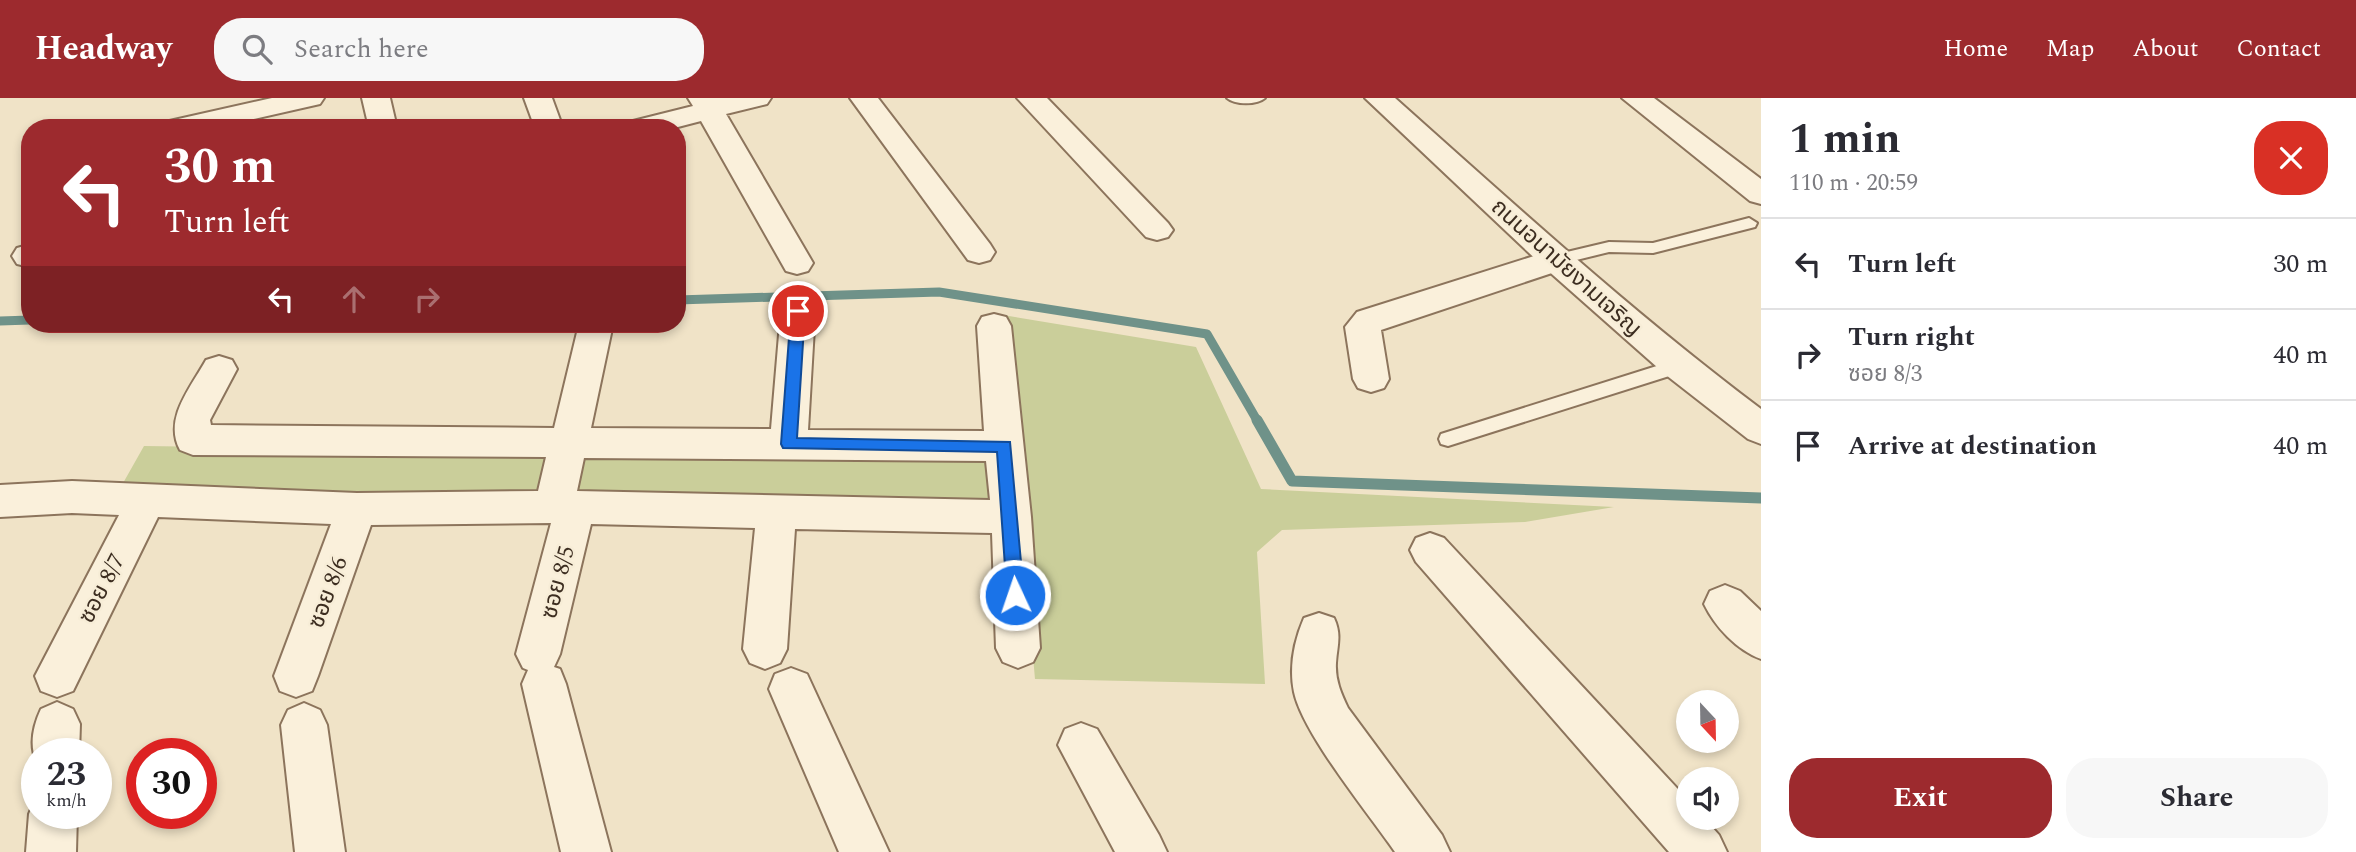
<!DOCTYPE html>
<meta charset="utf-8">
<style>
:root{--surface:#fff;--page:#f7f7f7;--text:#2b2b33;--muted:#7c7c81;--line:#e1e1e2;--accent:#9d2a2e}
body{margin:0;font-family:Spectral,"Noto Sans Thai",serif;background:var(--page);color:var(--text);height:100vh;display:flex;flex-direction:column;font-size:26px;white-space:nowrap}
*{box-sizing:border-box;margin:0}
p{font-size:23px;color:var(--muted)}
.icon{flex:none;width:38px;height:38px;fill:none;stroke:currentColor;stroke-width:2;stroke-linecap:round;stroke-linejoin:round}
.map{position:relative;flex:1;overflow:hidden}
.panel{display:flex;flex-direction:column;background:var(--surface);width:595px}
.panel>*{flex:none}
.guide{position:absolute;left:21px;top:21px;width:665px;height:214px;border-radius:28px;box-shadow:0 4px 10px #0003;background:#9d2a2e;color:#fff;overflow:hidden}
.needle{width:46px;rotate:158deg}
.tools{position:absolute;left:1676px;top:592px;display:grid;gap:14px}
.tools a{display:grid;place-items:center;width:63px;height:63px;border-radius:50%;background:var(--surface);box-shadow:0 4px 10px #0003;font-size:35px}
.speed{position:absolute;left:21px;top:640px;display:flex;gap:14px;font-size:35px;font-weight:700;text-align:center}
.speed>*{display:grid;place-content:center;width:91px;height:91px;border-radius:50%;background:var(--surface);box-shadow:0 4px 10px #0003;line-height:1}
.speed small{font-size:18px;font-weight:400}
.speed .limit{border:10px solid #d22;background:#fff;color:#111}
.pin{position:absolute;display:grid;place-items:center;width:60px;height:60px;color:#fff;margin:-30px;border:4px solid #fff;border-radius:50%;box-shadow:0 2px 7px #0007}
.me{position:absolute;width:77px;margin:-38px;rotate:357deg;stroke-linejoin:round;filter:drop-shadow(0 0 5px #0008)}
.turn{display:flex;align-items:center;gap:24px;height:147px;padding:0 28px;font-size:32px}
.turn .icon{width:91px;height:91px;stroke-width:2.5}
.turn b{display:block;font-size:49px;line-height:60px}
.lanes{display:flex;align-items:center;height:66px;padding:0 28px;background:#0003;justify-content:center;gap:35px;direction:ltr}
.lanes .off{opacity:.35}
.round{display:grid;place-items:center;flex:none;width:74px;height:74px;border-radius:28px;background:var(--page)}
.head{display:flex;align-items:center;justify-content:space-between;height:119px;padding:0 28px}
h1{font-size:42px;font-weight:700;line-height:52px}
.button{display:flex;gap:14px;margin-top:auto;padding:14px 28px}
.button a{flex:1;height:80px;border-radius:28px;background:var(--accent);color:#fff;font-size:28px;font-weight:700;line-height:80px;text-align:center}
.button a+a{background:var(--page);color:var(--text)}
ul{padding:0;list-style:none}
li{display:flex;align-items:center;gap:21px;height:91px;padding:0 28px;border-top:2px solid var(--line)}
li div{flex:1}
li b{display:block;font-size:26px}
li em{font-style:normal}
header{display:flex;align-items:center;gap:42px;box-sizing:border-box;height:98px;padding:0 35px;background:var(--accent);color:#fff}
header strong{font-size:33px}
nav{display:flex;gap:38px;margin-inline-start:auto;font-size:24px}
.search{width:490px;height:63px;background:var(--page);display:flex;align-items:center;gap:18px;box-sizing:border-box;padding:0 24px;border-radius:28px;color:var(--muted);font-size:26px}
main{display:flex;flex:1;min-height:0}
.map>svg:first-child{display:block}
.green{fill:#cace9a}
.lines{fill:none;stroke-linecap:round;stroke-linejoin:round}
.stream-far1{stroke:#6f9289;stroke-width:9}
.stream{stroke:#6f9289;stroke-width:11}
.service-casing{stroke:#8c745c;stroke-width:4}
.minor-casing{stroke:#8c745c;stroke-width:4}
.tertiary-casing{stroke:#8c745c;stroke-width:4}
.service{fill:#faf0db;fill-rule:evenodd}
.minor{fill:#faf0db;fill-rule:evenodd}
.tertiary{fill:#faf0db;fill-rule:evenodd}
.route{fill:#1a73e8;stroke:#114b97;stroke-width:2}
.labels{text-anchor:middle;stroke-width:5;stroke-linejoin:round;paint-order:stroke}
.street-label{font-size:23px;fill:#3c2d20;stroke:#f7edd7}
</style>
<header>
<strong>Headway</strong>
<div class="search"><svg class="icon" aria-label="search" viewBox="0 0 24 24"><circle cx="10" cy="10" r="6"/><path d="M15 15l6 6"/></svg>Search here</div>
<nav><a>Home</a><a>Map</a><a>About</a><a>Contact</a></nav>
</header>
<main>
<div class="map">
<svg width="1761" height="754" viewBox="0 0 1761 754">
<rect width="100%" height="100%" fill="#f0e3c7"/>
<path class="green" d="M1003 217 1196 249 1261 391 1614 409 1525 424 1282 432 1257 454 1265 586 1035 581Z
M144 348 549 353 536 399 118 394Z
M584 354 992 359 994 405 572 400Z"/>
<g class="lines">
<path class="stream-far1" d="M677 202 939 194 1207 236 1258 324
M0 223 30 222"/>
<path class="stream" d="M1257 322 1292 383 1761 400"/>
<g class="service-casing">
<path id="service" d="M1227 0H1265C1257 7 1235 7 1227 0Z
M1749 120 1757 125 1755 129 1653 155 1609 154 1556 167 1548 162 1550 158 1609 144 1653 145Z
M1679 261 1685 263 1688 268 1685 273 1448 348 1441 346 1439 341 1441 336Z"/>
</g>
<g class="minor-casing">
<path id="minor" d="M272 0H324L320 6 214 30H161L165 24Z
M362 0H390L397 30H369Z
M524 0H552L563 30H535Z
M688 0H771L767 6 726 16 813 165 808 173 797 176 786 173 701 23 674 30H625L629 24 693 8Z
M850 0H878L990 146 995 154 990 162 979 165 968 162Z
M1017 0H1047L1168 125 1173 132 1168 139 1157 142 1146 139Z
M1622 0H1654L1761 81V106L1750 103Z
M28 147H30V169L17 166 12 158 17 150Z
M1556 151 1567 154 1572 162 1567 170 1381 232 1389 281 1384 290 1371 294 1358 290 1353 281 1345 229 1357 214Z
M798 201 810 205 815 213 808 332 984 333 977 228 982 219 994 216 1006 219 1011 228 1031 419 1040 550 1033 564 1018 570 1003 564 996 550 992 435 795 431 787 551 780 565 765 571 750 565 743 551 755 430 591 426 560 556 554 569 560 571 566 586 611 754H561L522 586 528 572 523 570 516 556 551 425 371 427 318 578 312 593 296 599 280 593 274 578 331 426 158 419 73 593 57 599 41 593 35 578 119 417 72 415 0 419V387L72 383 357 395 538 393 546 359 193 357 180 352C163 321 191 289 206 262L219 258 232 262 237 271 210 322 211 327 554 330 579 226H613L591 330 771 331 781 213 786 205ZM584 360 986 363 990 402 577 393Z
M1430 435 1444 440 1689 703V719H1703L1719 737 1727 754H1669L1416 464 1410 452 1416 440Z
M1725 487 1740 493 1761 513V561C1737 552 1715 529 1704 506L1710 493Z
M1319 515 1334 520C1342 537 1337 548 1336 565 1335 582 1341 595 1348 610L1442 737 1450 754H1395C1369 716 1303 636 1294 594 1289 570 1294 543 1304 520Z
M791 570 807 576 889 754H839L769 591 775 576Z
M57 604 73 611 80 626 79 656H37V665C29 648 33 628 41 611Z
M304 605 320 612 327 627 345 754H295L281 627 288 612Z
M1081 625 1097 631 1159 737 1167 754H1115L1058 647 1065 631Z
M36 699 37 716H77L76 754H26L29 716Z"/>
</g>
<g class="tertiary-casing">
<path id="tertiary" d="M1365 0H1395C1515 107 1633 215 1761 311V346L1748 341 1666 277 1545 170Z"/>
</g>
<use href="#service" class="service"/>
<use href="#minor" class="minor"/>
<use href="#tertiary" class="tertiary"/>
</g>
<path class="route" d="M798 208 805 213 797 340 1010 344 1024 497 1021 503 1015 505 1009 503 1007 497 997 354 783 350 781 346 791 213Z"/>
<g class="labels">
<g class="street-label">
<text transform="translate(1567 169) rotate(42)" y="8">ถนนอนามัยงามเจริญ</text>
<text transform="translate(557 484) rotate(-75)" y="8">ซอย 8/5</text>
<text transform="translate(101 490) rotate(-63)" y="8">ซอย 8/7</text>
<text transform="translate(327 494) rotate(-70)" y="8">ซอย 8/6</text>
</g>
</g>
</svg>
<div class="tools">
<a><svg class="needle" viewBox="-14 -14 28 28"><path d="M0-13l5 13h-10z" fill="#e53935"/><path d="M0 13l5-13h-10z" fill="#7c7c81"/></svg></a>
<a><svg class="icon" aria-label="sound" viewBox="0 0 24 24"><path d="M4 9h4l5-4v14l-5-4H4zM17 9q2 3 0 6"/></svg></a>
</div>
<div class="speed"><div>23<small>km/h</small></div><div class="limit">30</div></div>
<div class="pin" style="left:798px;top:213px;background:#d93025"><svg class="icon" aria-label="arrive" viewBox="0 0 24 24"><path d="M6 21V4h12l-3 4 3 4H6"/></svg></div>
<svg class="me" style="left:1015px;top:497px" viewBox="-20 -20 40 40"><circle r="17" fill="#1a73e8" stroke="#fff" stroke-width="3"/><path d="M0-11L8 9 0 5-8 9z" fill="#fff"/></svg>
<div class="guide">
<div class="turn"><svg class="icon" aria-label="left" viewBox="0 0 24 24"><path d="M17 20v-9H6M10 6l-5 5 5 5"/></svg><div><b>30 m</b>Turn left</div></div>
<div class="lanes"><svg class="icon" aria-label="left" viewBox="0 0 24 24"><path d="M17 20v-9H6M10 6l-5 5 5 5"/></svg><svg class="icon off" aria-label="ahead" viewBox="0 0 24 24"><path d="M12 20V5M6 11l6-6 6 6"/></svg><svg class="icon off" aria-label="right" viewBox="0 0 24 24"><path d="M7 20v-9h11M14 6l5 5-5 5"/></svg></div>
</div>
</div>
<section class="panel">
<div class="head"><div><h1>1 min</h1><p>110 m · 20:59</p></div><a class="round" style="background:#d93025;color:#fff"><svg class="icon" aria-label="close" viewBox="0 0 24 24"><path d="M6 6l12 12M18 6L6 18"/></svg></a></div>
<ul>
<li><svg class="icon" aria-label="left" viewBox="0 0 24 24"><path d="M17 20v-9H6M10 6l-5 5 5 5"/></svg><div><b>Turn left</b></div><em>30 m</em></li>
<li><svg class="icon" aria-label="right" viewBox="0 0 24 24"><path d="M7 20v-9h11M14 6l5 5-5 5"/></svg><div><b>Turn right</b><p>ซอย 8/3</p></div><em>40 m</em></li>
<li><svg class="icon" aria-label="arrive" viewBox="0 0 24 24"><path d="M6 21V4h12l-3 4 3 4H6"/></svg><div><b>Arrive at destination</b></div><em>40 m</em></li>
</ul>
<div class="button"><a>Exit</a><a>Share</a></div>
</section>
</main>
